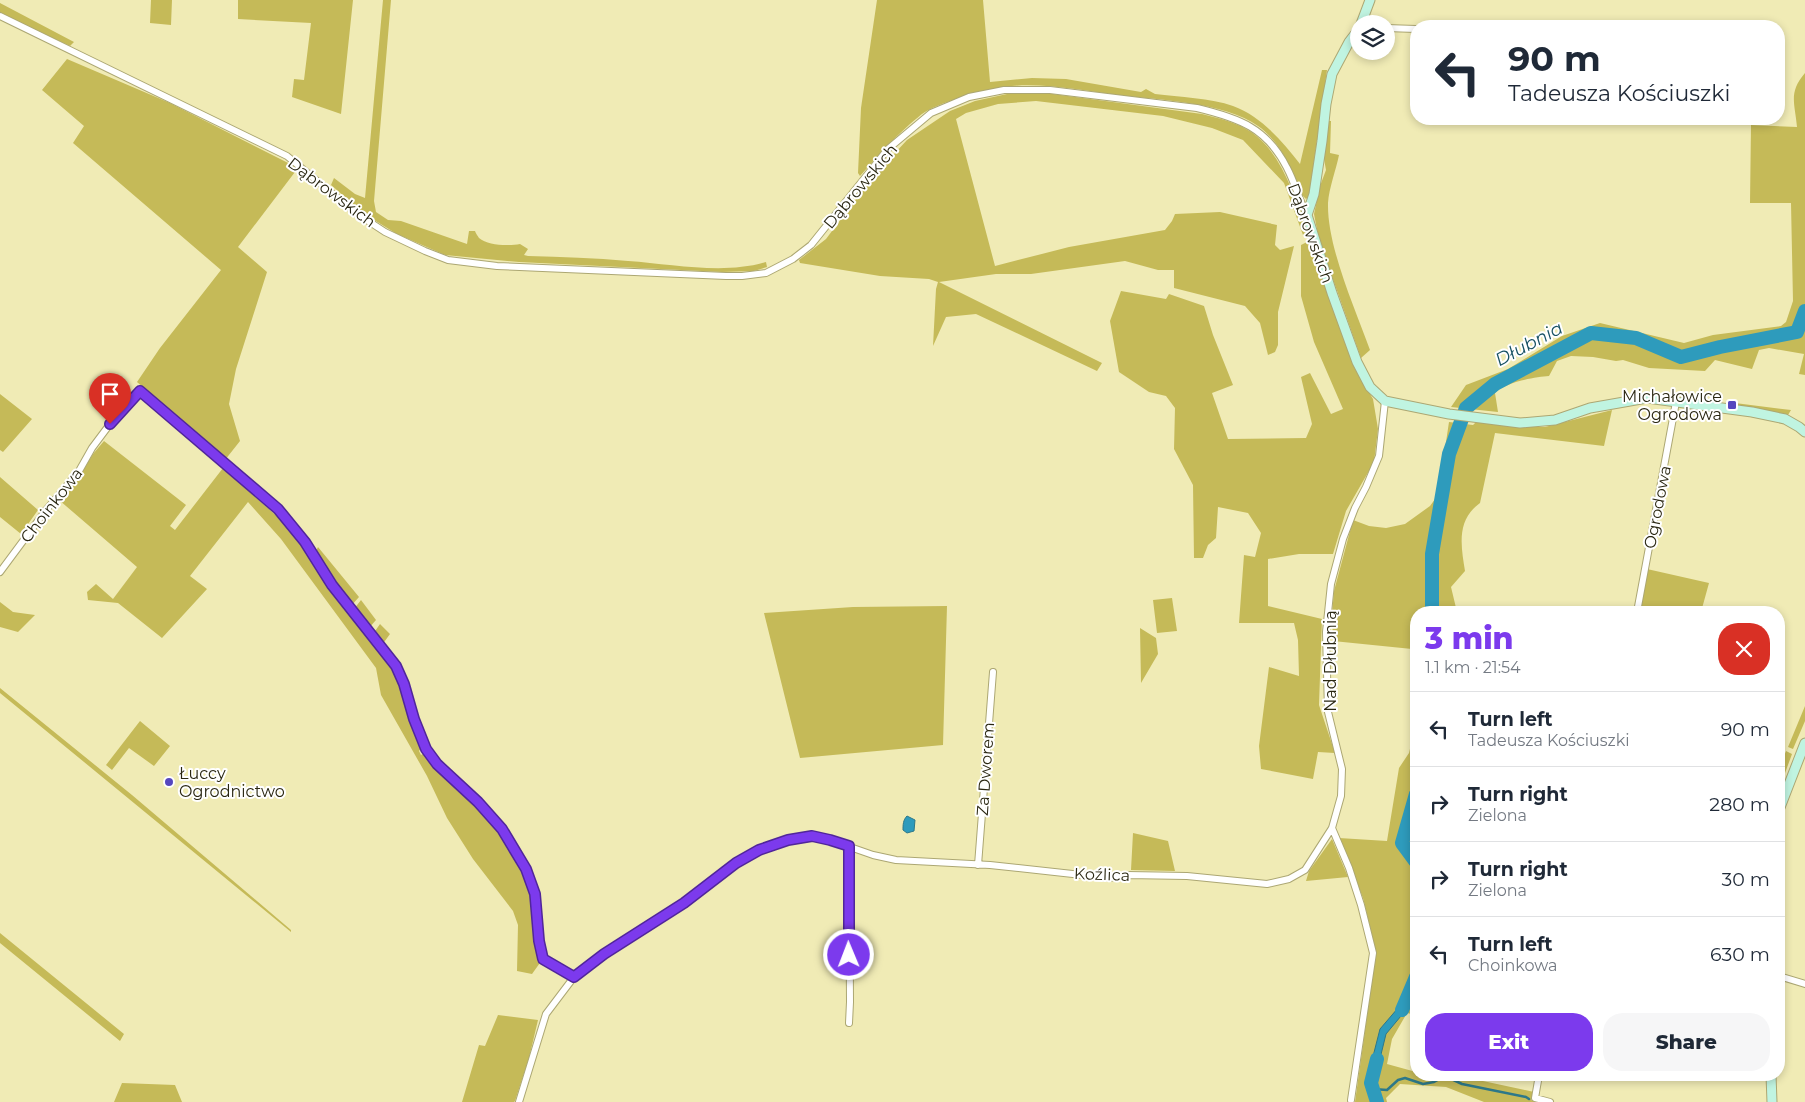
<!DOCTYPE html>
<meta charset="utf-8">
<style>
:root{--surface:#fff;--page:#f6f6f7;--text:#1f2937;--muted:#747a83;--line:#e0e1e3;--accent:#7c3aed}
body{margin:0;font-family:Montserrat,sans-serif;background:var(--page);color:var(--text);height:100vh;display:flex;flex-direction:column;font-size:19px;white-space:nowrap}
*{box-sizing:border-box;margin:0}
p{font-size:16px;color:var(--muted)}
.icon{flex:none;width:28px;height:28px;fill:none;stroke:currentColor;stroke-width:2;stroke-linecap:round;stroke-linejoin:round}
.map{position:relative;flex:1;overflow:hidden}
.side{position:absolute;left:1410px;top:606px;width:375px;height:475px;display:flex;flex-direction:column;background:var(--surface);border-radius:20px;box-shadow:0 2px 8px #0003}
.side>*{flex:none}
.top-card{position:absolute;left:1410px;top:20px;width:375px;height:105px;border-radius:20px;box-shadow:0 2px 8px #0003;background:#fff;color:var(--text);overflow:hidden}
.controls{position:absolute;left:1350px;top:15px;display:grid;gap:10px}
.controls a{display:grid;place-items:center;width:45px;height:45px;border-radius:50%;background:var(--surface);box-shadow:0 2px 8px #0003;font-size:25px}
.pin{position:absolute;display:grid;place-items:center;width:42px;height:42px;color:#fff;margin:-51px -21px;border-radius:50% 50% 50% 0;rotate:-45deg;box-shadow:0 0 5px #0007}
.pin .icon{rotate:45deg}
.me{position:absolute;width:55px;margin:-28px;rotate:359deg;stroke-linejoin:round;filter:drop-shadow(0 0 4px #0008)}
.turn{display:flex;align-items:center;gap:18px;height:105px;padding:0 15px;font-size:22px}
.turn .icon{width:65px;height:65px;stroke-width:2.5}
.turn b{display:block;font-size:35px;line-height:42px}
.round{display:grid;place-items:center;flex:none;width:52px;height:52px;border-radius:20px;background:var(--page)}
.overview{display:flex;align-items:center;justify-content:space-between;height:85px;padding:0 15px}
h1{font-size:30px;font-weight:800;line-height:38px;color:var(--accent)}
.cta{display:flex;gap:10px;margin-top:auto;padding:10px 15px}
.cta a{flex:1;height:58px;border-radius:20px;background:var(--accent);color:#fff;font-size:20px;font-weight:800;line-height:58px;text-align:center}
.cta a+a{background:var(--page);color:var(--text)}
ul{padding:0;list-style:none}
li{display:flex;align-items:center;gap:15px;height:75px;padding:0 15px;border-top:1px solid var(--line)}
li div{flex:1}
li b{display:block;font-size:19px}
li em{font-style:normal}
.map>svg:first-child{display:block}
.green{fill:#c5ba58}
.water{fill:#2e9bbc;stroke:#2d7889}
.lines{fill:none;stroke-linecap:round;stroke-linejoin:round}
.stream{stroke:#2d7889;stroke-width:2.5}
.river{stroke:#2e9bbc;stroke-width:14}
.street-casing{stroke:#aca773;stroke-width:8}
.secondary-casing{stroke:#aca773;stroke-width:11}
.street{stroke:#fff;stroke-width:6}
.secondary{stroke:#c0f4e1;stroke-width:9}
.route-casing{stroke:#51269a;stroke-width:12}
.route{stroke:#7c3aed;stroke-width:9}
.poi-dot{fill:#5647bf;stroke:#fff;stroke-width:2}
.labels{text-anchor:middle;stroke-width:4;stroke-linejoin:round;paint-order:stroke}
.street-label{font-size:16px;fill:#2a2712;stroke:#fff}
.poi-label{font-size:16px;fill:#2a2712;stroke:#fff;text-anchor:end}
.water-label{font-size:18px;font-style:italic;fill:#175163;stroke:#fff}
</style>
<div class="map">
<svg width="1805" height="1102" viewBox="0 0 1805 1102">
<rect width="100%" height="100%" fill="#f0ebb5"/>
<path class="green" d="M151 0H172L171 25 150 23Z
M238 0H353L341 114 292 97 294 79 304 80 311 23 238 19Z
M383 0H391L374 201 376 212 388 220 401 221 467 244 469 231H475C475 232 479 238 479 238 488 246 509 246 520 244L528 249 524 255 528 256C562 257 595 258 628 261 672 264 724 275 766 262L767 267 754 271 722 272 519 262 445 255 397 234 366 215 331 185 334 178 355 194 365 198Z
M877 0H983L990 82 1032 78 1066 79 1141 92 1146 89 1155 94C1179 97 1211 98 1233 106 1261 116 1282 141 1300 164L1322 70H1327L1309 196 1306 199 1302 195C1292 170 1281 142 1258 126 1225 102 1158 100 1118 95 1084 91 1046 83 1012 86 990 88 943 101 925 112 920 115 915 120 910 124 892 140 876 158 860 176L858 173 861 108Z
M0 3 74 42 70 46 0 14Z
M67 59 170 103 298 168 238 247 267 272 236 369 229 404 240 441 225 460 137 382 160 348 221 270 73 143 84 126 42 90Z
M1805 73V375L1799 374 1804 354 1769 348 1759 350 1752 369 1715 360 1705 371 1649 368 1623 360 1616 361 1593 357 1571 356 1557 361 1549 376C1535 377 1505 382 1495 393L1498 412 1451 407 1466 385 1508 369 1562 336 1600 323 1684 343 1713 335 1781 326 1786 322 1793 301 1791 203H1750L1751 125 1797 127C1795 103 1788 93 1805 73Z
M1007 94H1053L1202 114C1222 119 1245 124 1261 140 1285 163 1296 201 1307 232L1303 235 1284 183 1243 140 1212 128 1163 116 1036 101 998 104 966 113 956 119 995 266 1069 247 1165 230 1172 221 1175 214 1220 212 1277 225 1275 245 1280 250 1294 246 1278 312V345L1275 352 1268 355 1260 323 1245 306 1174 288V270H1158L1125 261 1031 274H996L939 282 1102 363 1097 371 976 314 946 317 933 346 936 289 938 282 929 279 880 276 800 263 799 260 826 239 871 179 907 140 950 111 975 101Z
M1329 121H1331L1330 153 1339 155C1336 170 1329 188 1328 203 1327 247 1355 308 1370 350L1361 358 1319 240 1314 214 1320 186 1326 170 1324 159Z
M1309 241 1355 369 1373 399 1378 429 1374 462 1346 511 1333 554H1299L1268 559V606L1322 619 1319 705 1335 753 1318 752 1313 779 1261 769 1259 746 1269 667 1299 676 1298 640 1294 623H1239L1244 555 1255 557 1261 533 1248 513 1218 507 1216 538 1208 545 1203 558H1194L1193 485 1174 449 1175 408 1166 396 1149 392 1119 372 1110 321 1121 291 1166 299 1169 294 1204 306 1213 335 1233 385 1212 393 1228 439 1306 438 1312 424 1301 377 1310 373 1331 414 1343 409 1314 342 1301 296V245Z
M0 394 32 419 3 452 0 450Z
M1735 403 1791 410 1788 415 1735 405Z
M1612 410 1604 446 1495 433 1480 503C1456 520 1461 546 1465 571L1451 587 1457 612H1416V674L1412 649 1333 641 1332 614 1334 591 1353 520 1369 526 1386 528 1405 524 1430 506 1438 495 1449 422 1473 425 1476 422 1518 427H1545Z
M104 441 186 505 170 526 175 530 223 468 289 527 330 585 387 658 395 670 401 685 415 731 422 747 419 751 421 755 426 752C436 769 451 781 465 795 488 816 508 839 523 867 528 878 533 891 534 903 537 923 535 942 542 960L532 974 517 971 518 925 513 911 473 859 447 818 427 776 381 695 376 668 281 539 248 502 190 576 207 589 162 638 118 603 88 600 87 592 96 584 113 599 137 567 59 500 79 477 93 454Z
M0 477 38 510 21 534 0 517Z
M318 547 359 597 351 606 329 577 315 553Z
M1647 569 1709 583 1701 612H1639Z
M1172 598 1177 631 1157 633 1153 600Z
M361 600 376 620 369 628 354 609Z
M0 602 13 612 35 615 18 632 0 627Z
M947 606 943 745 800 758 764 613 853 607Z
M380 624 390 634 382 645 373 634Z
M1140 628 1156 638 1158 654 1141 683Z
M1416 682V1015L1407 1013 1392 1039 1387 1064 1416 1072V1075H1455L1534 1092 1531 1100 1536 1102H1484L1446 1087 1400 1084 1386 1098 1387 1102H1355L1376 952 1363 898 1339 838 1387 841 1399 768 1409 753 1413 736Z
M0 688 132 795 291 930V932L0 693Z
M1805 706V721L1793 749 1788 747Z
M140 721 170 746 154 766 129 748 112 770 106 765Z
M1786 751 1792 754 1781 784 1779 783V769Z
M1133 833 1168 841 1175 871 1131 870Z
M1332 839 1348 877 1306 881 1309 871Z
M0 933 124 1034 120 1041 0 943Z
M498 1015 538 1020 529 1058 515 1101 514 1102H462L479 1045 485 1046Z
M122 1083 175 1085 182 1102H114Z"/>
<path class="water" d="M907 816 915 820 914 831 907 833 903 830C903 825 903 820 907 816Z
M1403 994H1413L1406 1010 1386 1034 1375 1079 1368 1076 1380 1029 1398 1008Z"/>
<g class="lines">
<path class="stream" d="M1373 1089 1387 1090 1398 1080 1405 1078 1423 1084 1434 1082 1445 1076 1462 1084 1526 1097 1529 1099"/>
<path class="river" d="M1432 612V554L1449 454 1466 408 1495 384 1591 333 1636 338 1681 357 1720 347 1797 332 1805 311
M1416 794 1402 843 1416 862
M1402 1010 1416 977
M1377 1059 1371 1083 1377 1102"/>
<g class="street-casing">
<path id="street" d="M0 16 287 156 356 213 385 232 425 251 448 260 497 266 726 276H742L766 273 793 259 811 245 888 149 931 113 969 97 1004 90H1050L1197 108C1239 118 1267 128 1287 168 1295 183 1299 200 1307 215
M1386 28 1416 29
M0 572 46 510 79 471 92 448 110 424 140 391 278 509 305 542 332 585 396 666 404 684 414 719 426 749 437 764 478 802 502 829 526 869 535 893 539 941 543 959 574 977
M1637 612 1676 402
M1332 828 1349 868 1361 905 1373 953 1351 1100
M978 865 993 672
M1779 976 1805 984
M849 1023 850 1002 849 846
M1539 1075 1535 1098 1550 1102
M519 1102 546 1014 574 977 604 954 684 903 736 863 759 850 788 841 812 836 830 840 873 855 896 860 990 865 1109 878 1127 875 1187 876 1267 884 1289 879 1305 870 1332 828 1341 796 1342 769 1328 712 1326 632 1331 584 1343 539 1355 508 1366 487 1379 456 1385 401"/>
</g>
<g class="secondary-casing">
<path id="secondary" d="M1361 24 1370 0
M1359 29 1349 42 1332 74 1326 104 1322 141 1314 194 1307 215 1332 293 1357 362 1370 387 1385 401 1449 414 1520 423 1555 420 1590 408 1647 398 1752 412 1785 419 1799 427 1805 432
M1779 810 1805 743
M1771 1075 1772 1102"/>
</g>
<use href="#street" class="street"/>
<use href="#secondary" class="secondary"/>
</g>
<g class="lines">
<g class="route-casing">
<path id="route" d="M110 424 140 391 278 509 305 542 332 585 396 666 404 684 414 719 426 749 437 764 478 802 502 829 526 869 535 894 539 941 543 959 574 977 604 954 684 903 736 863 759 850 788 840 812 836 830 840 849 846V955"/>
</g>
<use href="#route" class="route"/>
</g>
<g class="poi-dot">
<rect x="1727" y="400" width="10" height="10" rx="2.5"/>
<circle cx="169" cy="782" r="5"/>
</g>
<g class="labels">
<g class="street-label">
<text transform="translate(860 186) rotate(-50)" y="6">Dąbrowskich</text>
<text transform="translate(332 192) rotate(37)" y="6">Dąbrowskich</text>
<text transform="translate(1311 233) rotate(70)" y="6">Dąbrowskich</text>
<text transform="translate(51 505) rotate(-52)" y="6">Choinkowa</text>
<text transform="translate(1657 507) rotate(-79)" y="6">Ogrodowa</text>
<text transform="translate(1330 661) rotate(-90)" y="6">Nad Dłubnią</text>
<text transform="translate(985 769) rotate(-86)" y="6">Za Dworem</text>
<text transform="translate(1102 874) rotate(2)" y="6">Koźlica</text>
</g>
<g class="poi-label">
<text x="1722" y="402">Michałowice<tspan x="1722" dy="18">Ogrodowa</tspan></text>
<text x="179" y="779" text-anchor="start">Łuccy<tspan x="179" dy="18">Ogrodnictwo</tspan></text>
</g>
<g class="water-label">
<text transform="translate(1529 344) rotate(-28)" y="6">Dłubnia</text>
</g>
</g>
</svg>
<div class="controls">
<a><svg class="icon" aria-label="layers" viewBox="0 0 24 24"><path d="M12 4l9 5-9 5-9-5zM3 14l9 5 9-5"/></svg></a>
</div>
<div class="pin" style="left:110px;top:424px;background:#d93025"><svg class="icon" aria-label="arrive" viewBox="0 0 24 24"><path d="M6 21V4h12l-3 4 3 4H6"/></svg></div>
<svg class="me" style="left:849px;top:955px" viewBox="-20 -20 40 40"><circle r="17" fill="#7c3aed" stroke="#fff" stroke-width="3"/><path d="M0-11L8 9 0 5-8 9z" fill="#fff"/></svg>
<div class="top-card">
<div class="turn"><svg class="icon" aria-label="left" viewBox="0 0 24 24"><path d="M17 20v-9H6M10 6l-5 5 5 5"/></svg><div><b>90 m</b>Tadeusza Kościuszki</div></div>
</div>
<section class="side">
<div class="overview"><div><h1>3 min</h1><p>1.1 km · 21:54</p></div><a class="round" style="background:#d93025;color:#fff"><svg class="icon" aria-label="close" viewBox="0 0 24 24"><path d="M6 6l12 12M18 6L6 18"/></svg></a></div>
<ul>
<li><svg class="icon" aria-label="left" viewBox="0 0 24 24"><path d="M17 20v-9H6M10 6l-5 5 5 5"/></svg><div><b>Turn left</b><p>Tadeusza Kościuszki</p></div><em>90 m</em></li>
<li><svg class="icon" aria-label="right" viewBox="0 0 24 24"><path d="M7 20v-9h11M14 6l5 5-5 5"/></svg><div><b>Turn right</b><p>Zielona</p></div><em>280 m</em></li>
<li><svg class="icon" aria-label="right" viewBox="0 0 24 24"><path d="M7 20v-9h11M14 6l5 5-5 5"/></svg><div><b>Turn right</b><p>Zielona</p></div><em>30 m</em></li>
<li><svg class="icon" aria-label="left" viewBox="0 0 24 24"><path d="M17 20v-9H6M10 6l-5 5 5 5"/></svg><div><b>Turn left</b><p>Choinkowa</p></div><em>630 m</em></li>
</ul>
<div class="cta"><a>Exit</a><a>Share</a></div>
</section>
</div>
